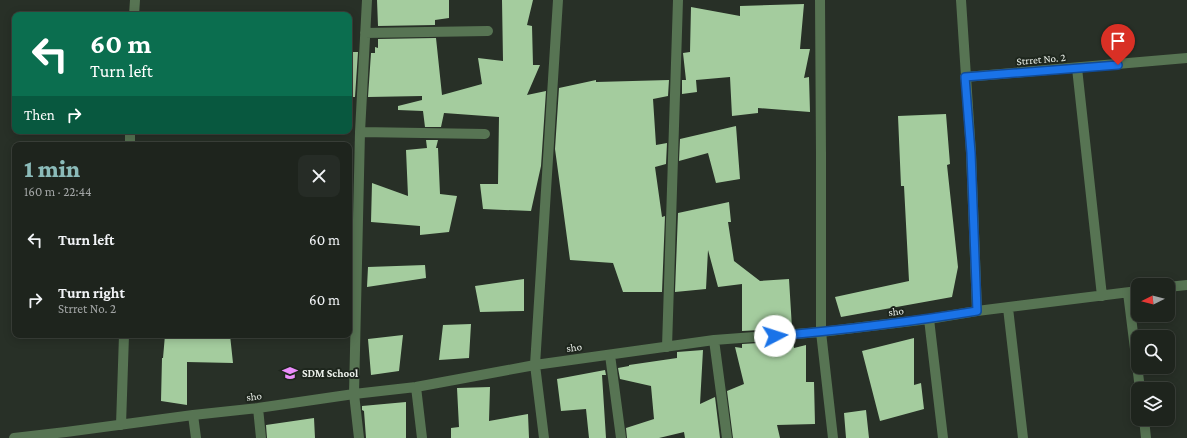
<!DOCTYPE html>
<meta charset="utf-8">
<style>
:root{--surface:#1e241d;--page:#262c26;--text:#f1f3f6;--muted:#a1a4a4;--line:#3c413b;--accent:#8bbbb9}
body{margin:0;font-family:"Crimson Pro",serif;background:var(--page);color:var(--text);height:100vh;display:flex;flex-direction:column;font-size:15px;white-space:nowrap}
*{box-sizing:border-box;margin:0}
p{font-size:13px;color:var(--muted)}
.icon{flex:none;width:22px;height:22px;fill:none;stroke:currentColor;stroke-width:2;stroke-linecap:round;stroke-linejoin:round}
.map{position:relative;flex:1;overflow:hidden}
.side{position:absolute;left:12px;top:142px;width:340px;height:196px;display:flex;flex-direction:column;background:var(--surface);border-radius:8px;box-shadow:0 2px 10px #0003,0 0 0 1px var(--line)}
.side>*{flex:none}
.guide{position:absolute;left:12px;top:12px;width:340px;height:122px;border-radius:8px;box-shadow:0 2px 10px #0003,0 0 0 1px var(--line);background:#0b6e4f;color:#fff;overflow:hidden}
.needle{width:26px;rotate:264deg}
.controls{position:absolute;left:1131px;top:278px;display:grid;gap:8px}
.controls a{display:grid;place-items:center;width:44px;height:44px;border-radius:8px;background:var(--surface);box-shadow:0 2px 10px #0003,0 0 0 1px var(--line);font-size:20px}
.pin{position:absolute;display:grid;place-items:center;width:34px;height:34px;color:#fff;margin:-41px -17px;border-radius:50% 50% 50% 0;rotate:-45deg;box-shadow:0 0 4px #0007}
.pin .icon{rotate:45deg}
.me{position:absolute;width:44px;margin:-22px;rotate:85deg;stroke-linejoin:round;filter:drop-shadow(0 0 3px #0008)}
.turn{display:flex;align-items:center;gap:14px;height:84px;padding:0 12px;font-size:18px}
.turn .icon{width:52px;height:52px;stroke-width:2.5}
.turn b{display:block;font-size:28px;line-height:34px}
.then{display:flex;align-items:center;height:38px;padding:0 12px;background:#0003;gap:8px;font-size:15px}
.round{display:grid;place-items:center;flex:none;width:42px;height:42px;border-radius:8px;background:var(--page)}
.headline{display:flex;align-items:center;justify-content:space-between;height:68px;padding:0 12px}
h1{font-size:24px;font-weight:800;line-height:30px;color:var(--accent)}
ul{padding:0;list-style:none}
li{display:flex;align-items:center;gap:12px;height:60px;padding:0 12px}
li div{flex:1}
li b{display:block;font-size:15px}
li em{font-style:normal}
.map>svg:first-child{display:block}
.building{fill:#a4cc9e}
.lines{fill:none;stroke-linecap:round;stroke-linejoin:round}
.street{stroke:#577453;stroke-width:10}
.route-casing{stroke:#114b97;stroke-width:10}
.route{stroke:#1a73e8;stroke-width:7}
.labels{text-anchor:middle;stroke-width:4;stroke-linejoin:round;paint-order:stroke}
.street-label{font-size:11px;fill:#eaefe9;stroke:#1e261d}
.poi-label{font-size:11px;font-weight:bold;fill:#eaefe9;stroke:#1e261d;text-anchor:start}
</style>
<div class="map">
<svg width="1187" height="438" viewBox="0 0 1187 438">
<rect width="100%" height="100%" fill="#283027"/>
<path class="building" d="M377 0H449V18L435 20V25L378 26Z
M502 0H533L527 25 532 26 533 65H540L527 95 546 91 541 166 531 211 483 209 480 184H498L499 117 444 113 441 127H425L423 111 398 110V106L422 100V96L368 97 371 53H375V47L378 48V39L436 38 442 95 482 84 478 58 503 61Z
M804 4 800 49H810L804 78 809 77 810 112 758 108V113L732 116 730 77 696 80 697 92 682 94V80H686L683 53 690 52 691 7 740 16V6Z
M349 52H358L355 97H349Z
M596 80V82L669 80 668 96 653 99 656 145 667 143 666 164 655 167 662 217 665 216 662 292H623L613 263 570 260 555 149 559 88Z
M946 114 950 164 947 165 958 267 952 297 841 317 835 297 909 281 904 186H901L898 116Z
M736 126 740 179 716 183 708 153 679 161 680 139Z
M426 140H438L436 148H438L440 194 457 196 449 232 420 235V226L371 222 372 183 408 196 406 150 427 148Z
M729 202 731 222H728L734 261 760 281 789 279 792 328 742 331V284L718 287 708 250 706 289 675 292 678 213Z
M425 265 426 278 367 287 368 267Z
M524 279V311L480 312 475 286Z
M471 324 469 358 439 360 443 325Z
M165 335H230L233 363 187 362V405L161 401 162 358H163Z
M403 335 399 371 371 375 368 339Z
M914 338V385L921 383 924 409 880 421 862 351Z
M793 341 794 348 806 345V382H814L815 424 777 425 780 438H733L727 391 744 384 735 347 742 348V344Z
M703 350 700 404 715 397 720 438H685L684 432 659 438H627L626 428 654 419 651 386 620 379 618 368 629 366V365L677 358V352Z
M605 370 606 375H602L606 438H589L586 409 561 411 557 379Z
M490 387 489 421 528 414 529 438H451V428L459 427 457 388Z
M406 402V438H366L364 411 362 410V406Z
M866 410 869 438H846L844 413Z
M314 418 315 438H267L266 425Z"/>
<g class="lines">
<path class="street" d="M820 0 821 154V332L833 438
M961 0 971 153 977 311
M134 15 135 0
M365 33 488 31
M1077 68 1102 296
M965 77 1187 58
M360 132 485 134
M130 145V131
M1168 287 1187 285
M1128 293 1140 389
M1008 308 1023 438
M929 319 943 438
M714 340 727 438
M667 347 678 0
M610 355 621 438
M416 387 422 438
M258 408 261 438
M193 415 196 438
M1144 419 1146 438
M121 425 124 335
M14 438 66 432 193 415 258 408 354 394 416 387 535 365 714 340 821 332 929 319 977 311 1138 291
M359 438 354 394 360 132 367 0
M544 438 535 365 558 0"/>
</g>
<g class="lines">
<g class="route-casing">
<path id="route" d="M775 336C843 330 910 322 977 311L971 153 965 77 1118 65"/>
</g>
<use href="#route" class="route"/>
</g>
<defs>
<g id="school-bare" transform="scale(1.2)"><path d="M0-5L7-2L0 1L-7-2ZM-4 1L0 2.5L4 1V4Q0 6-4 4Z" fill="#eb8dfb" stroke="#1e261d" stroke-width="2.5" paint-order="stroke"/></g>
</defs>
<g fill-rule="evenodd">
<use href="#school-bare" x="290" y="373"/>
</g>
<g class="labels">
<g class="street-label">
<text transform="translate(1041 59) rotate(-5)" y="4">Strret No. 2</text>
<text transform="translate(896 311) rotate(-7)" y="4">sho</text>
<text transform="translate(574 347) rotate(-8)" y="4">sho</text>
<text transform="translate(254 396) rotate(-7)" y="4">sho</text>
</g>
<g class="poi-label">
<text x="302" y="377">SDM School</text>
</g>
</g>
</svg>
<div class="controls">
<a><svg class="needle" viewBox="-14 -14 28 28"><path d="M0-13l5 13h-10z" fill="#e53935"/><path d="M0 13l5-13h-10z" fill="#a1a4a4"/></svg></a>
<a><svg class="icon" aria-label="search" viewBox="0 0 24 24"><circle cx="10" cy="10" r="6"/><path d="M15 15l6 6"/></svg></a>
<a><svg class="icon" aria-label="layers" viewBox="0 0 24 24"><path d="M12 4l9 5-9 5-9-5zM3 14l9 5 9-5"/></svg></a>
</div>
<div class="pin" style="left:1118px;top:65px;background:#d93025"><svg class="icon" aria-label="arrive" viewBox="0 0 24 24"><path d="M6 21V4h12l-3 4 3 4H6"/></svg></div>
<svg class="me" style="left:775px;top:336px" viewBox="-20 -20 40 40"><circle r="19" fill="#fff"/><path d="M0-13L10 11 0 6-10 11z" fill="#1a73e8"/></svg>
<div class="guide">
<div class="turn"><svg class="icon" aria-label="left" viewBox="0 0 24 24"><path d="M17 20v-9H6M10 6l-5 5 5 5"/></svg><div><b>60 m</b>Turn left</div></div>
<div class="then">Then<svg class="icon" aria-label="right" viewBox="0 0 24 24"><path d="M7 20v-9h11M14 6l5 5-5 5"/></svg></div>
</div>
<section class="side">
<div class="headline"><div><h1>1 min</h1><p>160 m · 22:44</p></div><a class="round"><svg class="icon" aria-label="close" viewBox="0 0 24 24"><path d="M6 6l12 12M18 6L6 18"/></svg></a></div>
<ul>
<li><svg class="icon" aria-label="left" viewBox="0 0 24 24"><path d="M17 20v-9H6M10 6l-5 5 5 5"/></svg><div><b>Turn left</b></div><em>60 m</em></li>
<li><svg class="icon" aria-label="right" viewBox="0 0 24 24"><path d="M7 20v-9h11M14 6l5 5-5 5"/></svg><div><b>Turn right</b><p>Strret No. 2</p></div><em>60 m</em></li>
</ul>
</section>
</div>
